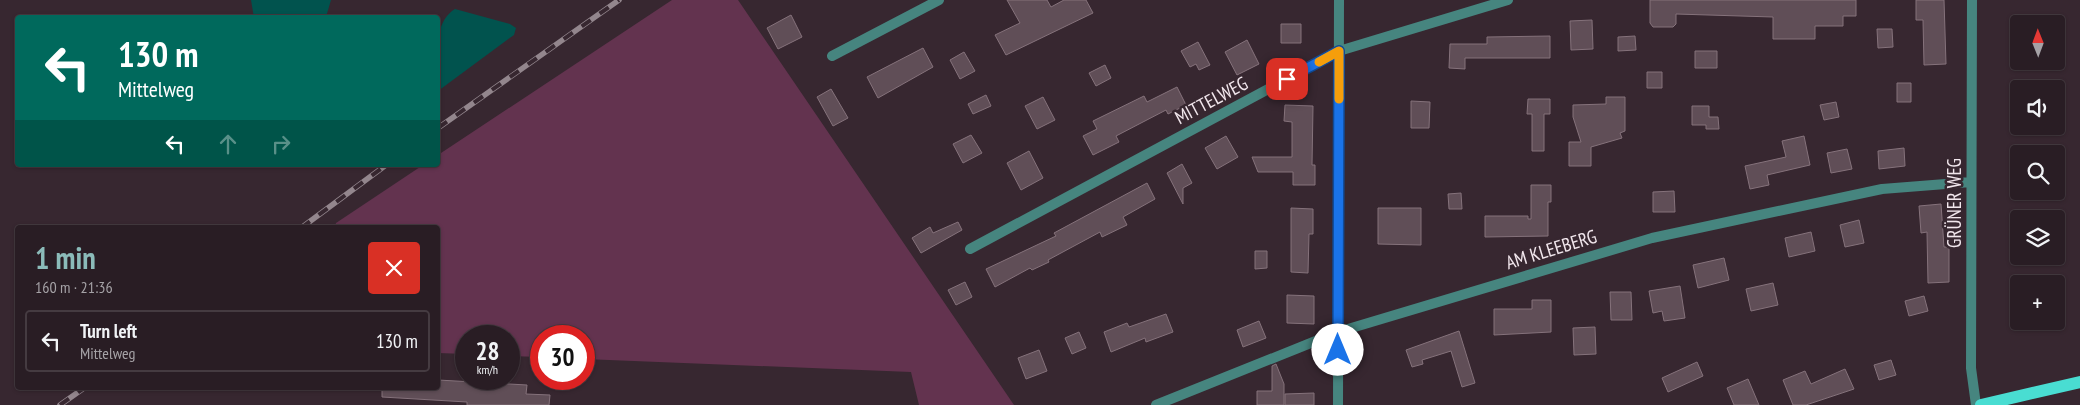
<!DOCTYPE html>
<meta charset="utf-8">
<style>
:root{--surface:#291d24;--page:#31262c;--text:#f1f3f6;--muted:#a5a2a6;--line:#453b41;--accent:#8bbbb9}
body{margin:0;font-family:"PT Sans Narrow",sans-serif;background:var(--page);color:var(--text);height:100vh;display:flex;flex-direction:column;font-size:19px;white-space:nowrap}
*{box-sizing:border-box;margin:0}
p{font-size:16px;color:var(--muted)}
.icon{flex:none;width:28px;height:28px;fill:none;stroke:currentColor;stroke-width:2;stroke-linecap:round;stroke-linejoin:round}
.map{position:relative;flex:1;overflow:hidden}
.sheet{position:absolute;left:15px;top:225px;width:425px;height:165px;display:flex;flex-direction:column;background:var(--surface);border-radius:5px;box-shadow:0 1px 4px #0004,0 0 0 1px var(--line)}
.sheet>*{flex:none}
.guide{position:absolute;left:15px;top:15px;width:425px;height:152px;border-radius:5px;box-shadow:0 1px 4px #0004,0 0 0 1px var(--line);background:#00695c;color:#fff;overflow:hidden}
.needle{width:32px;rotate:359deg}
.buttons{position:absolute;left:2010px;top:15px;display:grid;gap:10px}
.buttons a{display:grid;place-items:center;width:55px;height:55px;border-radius:5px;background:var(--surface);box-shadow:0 1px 4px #0004,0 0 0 1px var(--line);font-size:25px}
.speed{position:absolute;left:455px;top:325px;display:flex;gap:10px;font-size:25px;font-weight:700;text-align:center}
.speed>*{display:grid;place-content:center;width:65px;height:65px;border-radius:50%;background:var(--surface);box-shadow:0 1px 4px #0004,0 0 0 1px var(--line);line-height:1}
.speed small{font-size:12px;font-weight:400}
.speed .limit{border:8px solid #d22;background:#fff;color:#111}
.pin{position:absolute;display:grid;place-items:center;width:42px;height:42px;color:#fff;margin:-21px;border-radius:10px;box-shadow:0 2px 8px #0006}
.me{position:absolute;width:55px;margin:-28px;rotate:0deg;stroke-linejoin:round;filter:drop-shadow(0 0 4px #0008)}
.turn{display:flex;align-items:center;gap:18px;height:105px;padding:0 20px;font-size:22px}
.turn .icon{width:65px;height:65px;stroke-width:2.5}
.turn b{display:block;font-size:35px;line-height:42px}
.lanes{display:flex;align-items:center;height:48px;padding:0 20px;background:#0003;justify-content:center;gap:25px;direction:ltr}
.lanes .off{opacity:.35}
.round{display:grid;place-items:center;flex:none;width:52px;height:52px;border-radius:5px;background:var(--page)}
.overview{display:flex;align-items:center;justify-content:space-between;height:85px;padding:0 20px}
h1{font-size:30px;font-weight:600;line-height:38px;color:var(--accent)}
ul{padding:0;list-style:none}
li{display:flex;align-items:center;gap:15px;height:62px;margin:0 10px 8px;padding:0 10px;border:2px solid var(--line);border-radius:5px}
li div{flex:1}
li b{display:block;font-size:19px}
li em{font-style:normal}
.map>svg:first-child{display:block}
.green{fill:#63334f}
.water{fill:#01534e}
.building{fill:#604e57;stroke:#85727b}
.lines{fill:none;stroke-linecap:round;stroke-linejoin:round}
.minor{stroke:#46857f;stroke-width:10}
.primary{stroke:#49ddd2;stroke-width:12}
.rail-casing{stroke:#93868d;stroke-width:5.5}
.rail{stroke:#372730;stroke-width:4;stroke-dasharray:11;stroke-linecap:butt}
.route-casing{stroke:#114b97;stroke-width:12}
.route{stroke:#1a73e8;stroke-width:9}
.slow{stroke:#f59e0b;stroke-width:9}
.labels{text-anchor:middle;stroke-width:5;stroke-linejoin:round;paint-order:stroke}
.street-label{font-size:19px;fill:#f2e7ed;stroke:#372730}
</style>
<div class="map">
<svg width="2080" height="405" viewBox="0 0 2080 405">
<rect width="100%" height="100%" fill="#372730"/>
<path class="green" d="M672 0H738L1014 405H919L911 372 584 359V336H541V357L509 356V336H466V354L438 353V228L335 227 336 223 423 165H438V155Z"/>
<path class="water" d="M251 0H331L326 17 254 18Z
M455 9 510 24 516 28 514 35 507 40 438 91C437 67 431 23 455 9Z"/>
<path class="building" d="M1007 0H1047L1051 7 1064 0H1086L1093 13 1006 55 995 35 1020 23Z
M1650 0H1856V16H1843V26H1815V39H1773V17L1676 14V24L1673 27H1653L1650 23Z
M1916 0H1944L1946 64 1924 65 1923 20H1916Z
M791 15 802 37 778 49 767 28Z
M1592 20 1593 49 1571 50 1570 21Z
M1281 24H1301V43H1281Z
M1877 29H1892L1893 47 1878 48Z
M1550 36V58H1465V69L1449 68 1450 44H1487V37Z
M1635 36 1636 50 1618 51V37Z
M1247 40 1259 64 1237 75 1225 52Z
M1198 42 1210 65 1199 70 1196 64 1190 67 1181 51Z
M923 48 933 67 878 98 867 77Z
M1695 51H1717V68H1695Z
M964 52 975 71 960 79 950 60Z
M1105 65 1111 78 1096 86 1089 73Z
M1647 72H1662V88H1647Z
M1897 83H1911V102H1897Z
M1177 87 1186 105 1168 114 1166 110 1116 136 1119 142 1093 155 1083 136 1097 129 1093 121 1144 96 1147 102Z
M831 89 848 118 833 126 817 97Z
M986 95 991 106 973 114 968 104Z
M1043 97 1055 120 1037 129 1025 106Z
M1606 97H1625V131L1620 133 1622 138 1591 147V166H1569V142H1581L1573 117V105L1606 104Z
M1528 99H1550V114H1544V151H1532V114H1527Z
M1411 101 1430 102 1429 128H1411Z
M1836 102 1839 117 1824 120 1820 105Z
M1285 105 1313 106 1312 165H1315V185H1293V172H1258L1252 157H1292V122L1284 121Z
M1692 106H1709V117H1718L1719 129H1706V125H1692Z
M971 135 982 153 963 163 953 144Z
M1226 136 1238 157 1217 169 1205 148Z
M1804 136 1810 165 1767 175 1769 185 1750 189 1745 166 1786 157 1782 141Z
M1904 148 1905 166 1879 169 1878 151Z
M1847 149 1852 169 1831 173 1827 153Z
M1029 151 1043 178 1021 190 1007 163Z
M1182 164 1192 183 1183 188V204L1167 173Z
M1147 183 1155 199 1123 217 1127 225 1102 237 1100 232 1048 260 1049 262 1032 270 1030 268 995 287 986 269 1056 236 1054 233Z
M1531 185H1551V202H1548V236L1485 237V216H1528V219H1531Z
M1674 191 1675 212H1653V192Z
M1461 193 1462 209H1449L1448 194Z
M1941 204 1944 247H1949V282L1928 283 1927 232 1921 233 1919 206Z
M1291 208 1313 209V234H1309L1308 273 1291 272Z
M1378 208H1421V245L1378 244Z
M1859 220 1864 243 1845 247 1840 225Z
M958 222 962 230 921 253 912 238 930 227 933 233Z
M1811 232 1815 251 1789 257 1785 238Z
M1255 251H1267V268L1255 269Z
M1724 258 1729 280 1698 288 1693 265Z
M965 282 972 297 956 305 948 290Z
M1773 283 1778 305 1751 311 1746 289Z
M1680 286 1685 318 1664 321 1662 311 1653 313 1649 291Z
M1610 292H1631L1632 320H1611Z
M1287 295 1314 296V324L1287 323Z
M1924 296 1928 311 1909 316 1905 301Z
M1532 300H1551V332L1494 335V309H1532Z
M1166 314 1173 332 1146 342 1145 338 1111 352 1104 332 1127 323 1129 327Z
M1259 321 1266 338 1243 347 1237 330Z
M1595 327 1596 354 1574 355 1573 328Z
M1459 331 1475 383 1462 387 1451 351 1422 360 1423 364 1412 367 1406 350Z
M1079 332 1086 348 1072 354 1065 338Z
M1039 350 1047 371 1026 379 1018 358Z
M1891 360 1896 375 1879 380 1874 365Z
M1697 362 1703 376 1668 392 1662 378Z
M1276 364 1284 384V405H1257V391H1272V366Z
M1845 369 1854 389 1806 405H1793L1783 380 1805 371 1811 384Z
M1748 379 1759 405H1734L1727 388Z
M438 380 527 385 526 394 550 395 549 405H467V402L382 397V388H438Z
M1314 393V405H1285V394Z"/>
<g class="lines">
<path class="minor" d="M1972 0 1971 368 1976 405
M832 56 939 0
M970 249 1339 51 1508 0
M1156 405 1338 332 1652 238 1882 189 1971 182
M1338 405 1339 0"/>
<path class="primary" d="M1981 405 2080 382"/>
<g class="rail-casing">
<path id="rail" d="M438 128 619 0
M301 228 386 165
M60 405 84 388"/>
</g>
<use href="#rail" class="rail"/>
</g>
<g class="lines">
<g class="route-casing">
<path id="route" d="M1287 79 1339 51 1338 350"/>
</g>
<use href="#route" class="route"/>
<path class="slow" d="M1319 62 1339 51V99"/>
</g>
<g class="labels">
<g class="street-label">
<text transform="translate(1211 100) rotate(-28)" y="7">MITTELWEG</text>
<text transform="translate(1954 203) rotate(-90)" y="7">GRÜNER WEG</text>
<text transform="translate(1551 249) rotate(-17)" y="7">AM KLEEBERG</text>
</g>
</g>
</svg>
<div class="buttons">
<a><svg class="needle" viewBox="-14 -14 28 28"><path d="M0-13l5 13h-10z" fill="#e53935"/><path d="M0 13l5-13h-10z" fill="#a5a2a6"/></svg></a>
<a><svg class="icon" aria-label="sound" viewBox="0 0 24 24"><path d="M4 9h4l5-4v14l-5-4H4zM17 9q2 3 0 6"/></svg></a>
<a><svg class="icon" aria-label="search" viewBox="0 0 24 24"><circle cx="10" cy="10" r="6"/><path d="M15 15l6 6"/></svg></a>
<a><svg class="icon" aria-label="layers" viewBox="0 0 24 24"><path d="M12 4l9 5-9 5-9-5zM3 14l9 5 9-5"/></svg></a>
<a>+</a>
</div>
<div class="speed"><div>28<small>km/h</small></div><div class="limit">30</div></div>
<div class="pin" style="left:1287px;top:79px;background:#d93025"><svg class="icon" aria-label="arrive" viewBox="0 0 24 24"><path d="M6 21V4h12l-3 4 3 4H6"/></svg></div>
<svg class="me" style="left:1338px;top:350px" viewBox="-20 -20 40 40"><circle r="19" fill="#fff"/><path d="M0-13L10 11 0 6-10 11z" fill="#1a73e8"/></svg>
<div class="guide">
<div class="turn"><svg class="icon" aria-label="left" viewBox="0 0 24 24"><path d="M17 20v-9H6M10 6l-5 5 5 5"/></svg><div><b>130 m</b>Mittelweg</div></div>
<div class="lanes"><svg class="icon" aria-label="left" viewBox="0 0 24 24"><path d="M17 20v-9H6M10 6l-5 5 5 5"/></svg><svg class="icon off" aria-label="ahead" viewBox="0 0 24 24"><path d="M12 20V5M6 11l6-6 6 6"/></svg><svg class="icon off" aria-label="right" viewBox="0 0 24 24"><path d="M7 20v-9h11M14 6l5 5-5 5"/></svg></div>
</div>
<section class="sheet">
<div class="overview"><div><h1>1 min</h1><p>160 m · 21:36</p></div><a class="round" style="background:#d93025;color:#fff"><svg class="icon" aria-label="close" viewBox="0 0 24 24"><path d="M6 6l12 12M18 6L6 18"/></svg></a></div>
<ul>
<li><svg class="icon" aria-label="left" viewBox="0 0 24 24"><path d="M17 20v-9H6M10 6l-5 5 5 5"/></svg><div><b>Turn left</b><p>Mittelweg</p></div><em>130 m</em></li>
</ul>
</section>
</div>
